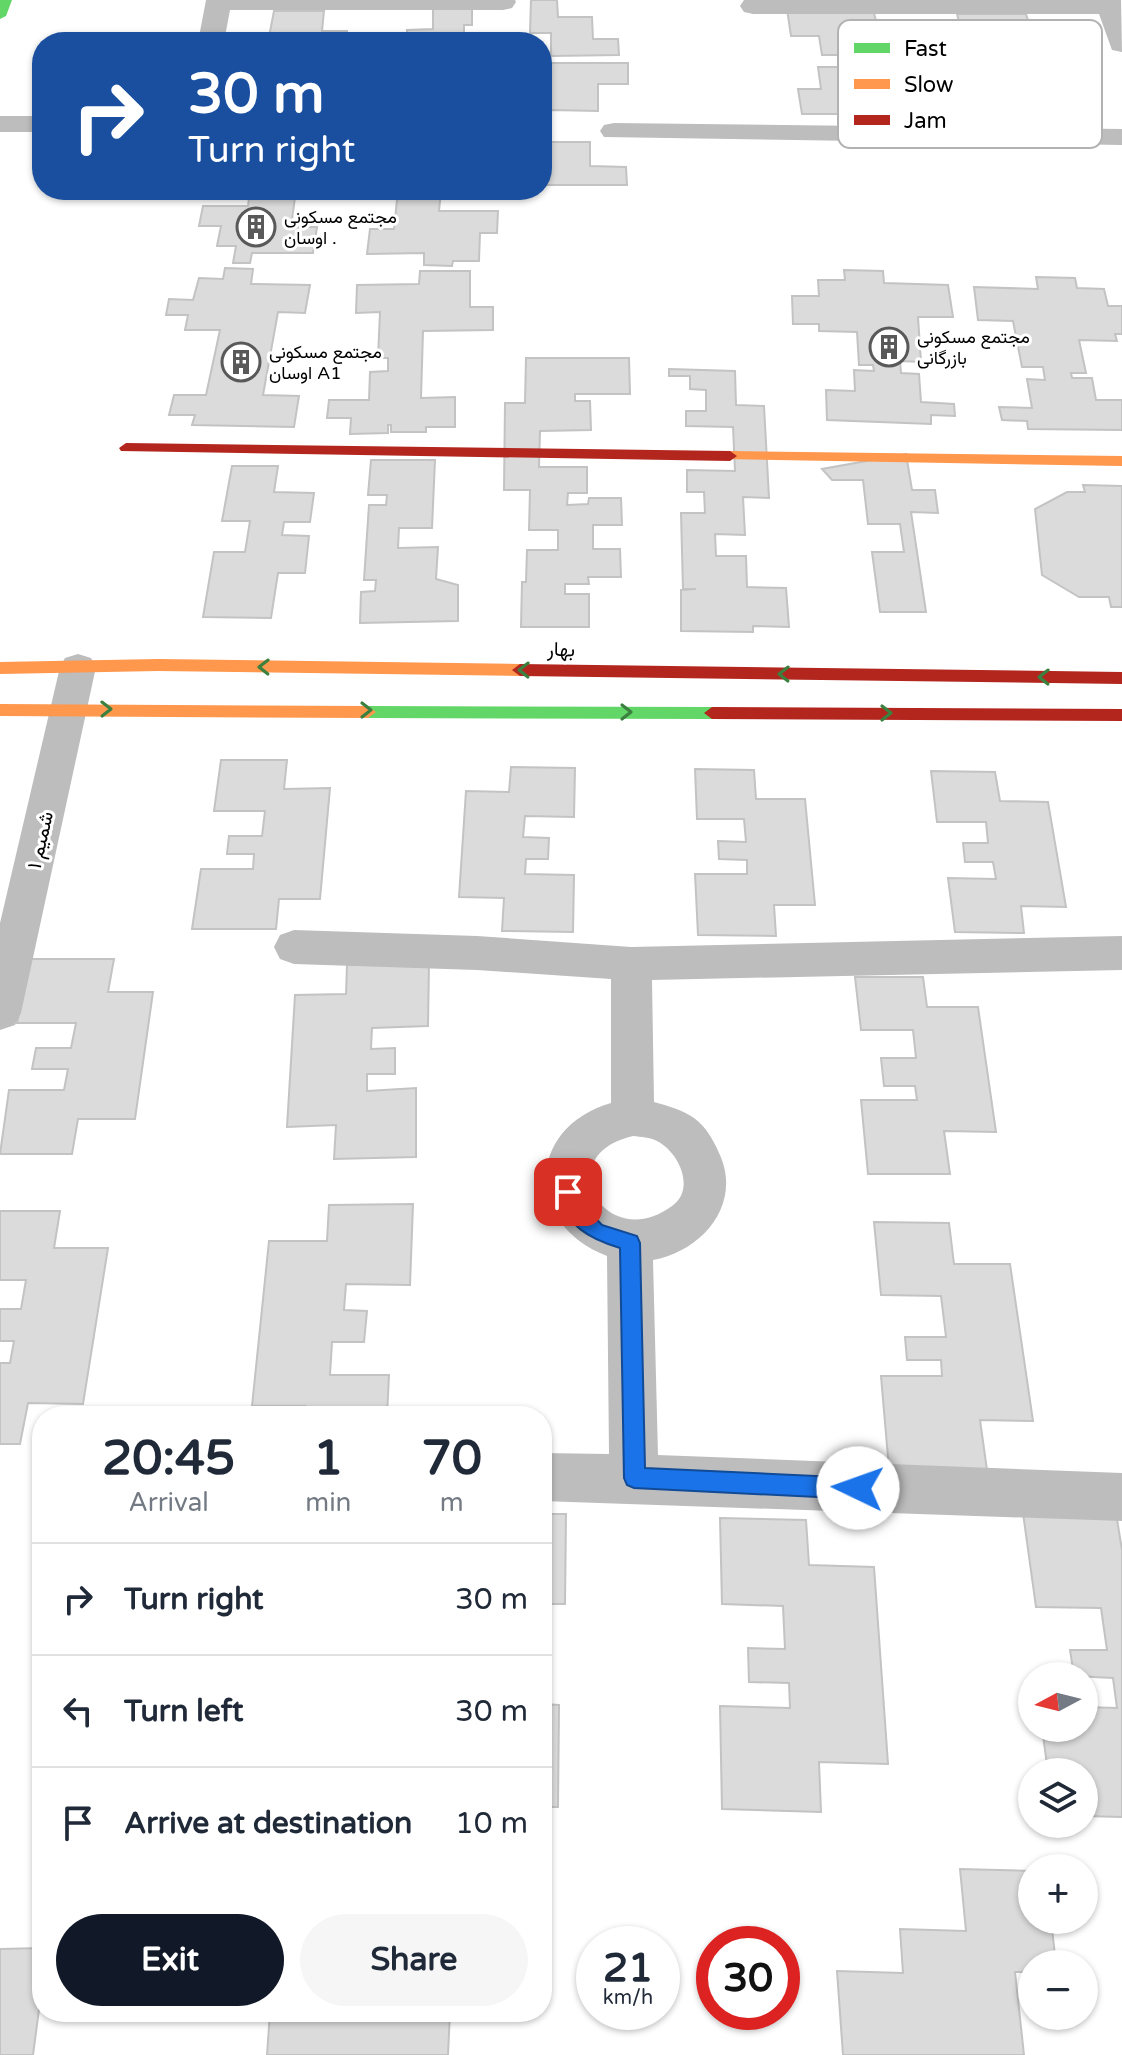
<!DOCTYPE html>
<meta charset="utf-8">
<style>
:root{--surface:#fff;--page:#f6f6f7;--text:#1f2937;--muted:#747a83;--line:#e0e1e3;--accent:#111827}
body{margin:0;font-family:"Varela Round",Vazirmatn,sans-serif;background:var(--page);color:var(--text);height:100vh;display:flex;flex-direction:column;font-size:30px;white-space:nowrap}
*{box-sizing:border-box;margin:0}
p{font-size:26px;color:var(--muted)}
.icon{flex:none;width:44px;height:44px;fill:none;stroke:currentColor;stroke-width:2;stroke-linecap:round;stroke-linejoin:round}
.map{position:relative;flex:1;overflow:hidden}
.details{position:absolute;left:32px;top:1406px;width:520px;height:616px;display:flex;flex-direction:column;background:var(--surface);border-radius:32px;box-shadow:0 2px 6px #0004}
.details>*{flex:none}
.banner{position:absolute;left:32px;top:32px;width:520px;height:168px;border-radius:32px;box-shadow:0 2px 6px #0004;background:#1a4fa0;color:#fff;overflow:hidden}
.needle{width:52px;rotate:263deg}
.tools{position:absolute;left:1018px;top:1662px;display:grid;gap:16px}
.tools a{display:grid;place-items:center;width:80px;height:80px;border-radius:50%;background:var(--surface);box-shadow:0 2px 6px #0004;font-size:40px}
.speed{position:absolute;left:576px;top:1926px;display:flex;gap:16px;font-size:40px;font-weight:700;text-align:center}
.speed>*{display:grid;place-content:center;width:104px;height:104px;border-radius:50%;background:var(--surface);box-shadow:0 2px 6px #0004;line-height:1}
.speed small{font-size:20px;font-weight:400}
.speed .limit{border:12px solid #d22;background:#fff;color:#111}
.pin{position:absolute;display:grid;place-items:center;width:68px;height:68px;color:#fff;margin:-34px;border-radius:16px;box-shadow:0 4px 12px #0006}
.me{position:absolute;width:88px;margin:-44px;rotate:273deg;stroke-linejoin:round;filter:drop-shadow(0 0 6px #0008)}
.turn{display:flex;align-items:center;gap:28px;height:168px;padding:0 24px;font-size:36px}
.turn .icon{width:104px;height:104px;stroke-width:2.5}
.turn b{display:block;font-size:56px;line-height:68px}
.eta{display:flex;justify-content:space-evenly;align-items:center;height:136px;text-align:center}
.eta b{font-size:48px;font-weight:700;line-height:56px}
.button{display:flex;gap:16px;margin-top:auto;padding:16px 24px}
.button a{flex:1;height:92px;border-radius:48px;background:var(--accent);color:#fff;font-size:32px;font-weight:700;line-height:92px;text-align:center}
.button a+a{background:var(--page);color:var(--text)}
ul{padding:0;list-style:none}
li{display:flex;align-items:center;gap:24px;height:112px;padding:0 24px;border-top:2px solid var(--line)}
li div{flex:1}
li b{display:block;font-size:30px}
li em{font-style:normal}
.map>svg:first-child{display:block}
.building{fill:#dbdbdb;stroke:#c3c3c3;stroke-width:2}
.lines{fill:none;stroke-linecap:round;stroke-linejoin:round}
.street{fill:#bdbdbd;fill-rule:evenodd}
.fast{fill:#63d668;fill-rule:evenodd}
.slow{fill:#ff974d;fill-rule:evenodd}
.jam{fill:#b3261e;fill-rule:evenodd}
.oneway{stroke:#3b803e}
.route{fill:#1a73e8;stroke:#114b97;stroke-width:2}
.labels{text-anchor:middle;stroke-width:6;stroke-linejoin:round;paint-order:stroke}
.far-poi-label{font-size:18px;fill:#000;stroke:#fff;text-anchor:start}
.street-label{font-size:20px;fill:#000;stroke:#fff}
.key{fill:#fff;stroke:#b2b2b2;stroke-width:2}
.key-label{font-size:22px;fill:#000}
</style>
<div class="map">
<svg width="1122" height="2055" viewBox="0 0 1122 2055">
<rect width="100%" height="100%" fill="#fff"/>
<path class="building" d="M531 0H557L558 17H592L593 39H618L619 55 551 56V33H530Z
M472 6V25H464V42H407V30L433 29V7Z
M787 9H873L876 21H894L900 53H874L875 58H889L894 79 875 80 876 85H856L857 90 880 93 884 114H802L798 89H821L818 67H846L845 55H822L819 36H791Z
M274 11H324L322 31H347L346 42H268Z
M957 14H1026L1032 33H1015L1017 41H1005L1008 52H982L986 70H1019L1026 94H991L988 84 975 83 965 43H984L980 30H961Z
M547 63H628V84H598V111L551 110 550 142H590V166L626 167 627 185H546V160H542V93L546 94Z
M250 190H296L291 227H317L313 253H252L250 263H233L236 246H217L221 226H199L203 206H248Z
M398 190H441L439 211H498L497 233H480L479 261H453L452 266 424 265V253L367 254 370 229H394Z
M225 268 253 269 251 284 310 285 305 313 278 312 263 395 299 396 294 427 192 425 195 415H169L174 395H206L220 330H185L188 315H166L169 299 193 300 199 278 223 279Z
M844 270 883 271 884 283 948 285 953 317H918L921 362 900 361 901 373 919 374 921 402 954 404 955 416 931 415V424L827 420 826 390 855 391 854 370 874 371 873 365H859L857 332 819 331V324H793L792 296H819L818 280H845Z
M420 271H470V307H493V330L423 331 421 398 455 397V427H426V432H391V425H388V433L350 434 351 418H327L329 400H369L370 372 388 371V358H378L380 312 356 313 357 285 419 284Z
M1036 277 1075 278 1077 288 1104 289 1108 306H1122V334H1115L1117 341 1079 340 1086 373H1071L1072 378H1092L1096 400H1122V430L1028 429 1027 421 1002 420 999 407 1032 408 1027 379 1045 380 1043 367H1022L1013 321 978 320 974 287 1038 289Z
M526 358H629L630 394H575V401H590L591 430 540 431 539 467H587V493H568L567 505 588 504 589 498H621L622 525H593V549H620L621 577H588L589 584H565V594H589V627H521L522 582H526L527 550H558V530H529L530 490H504L505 403H525Z
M669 369 735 371 736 405 764 406 769 498 743 497 745 535 715 534 716 556H746L747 587 786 588 789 627 753 626V632L681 631V590L696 589H683L681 513H705L704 492H687V470L735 471 733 427 686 426V411H706V390L690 389V376H669Z
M906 454 912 490H935L938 513 911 512 926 612H880L872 552H904L900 524H868L863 480H832L822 469Z
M371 460H435L432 528H399L398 548 438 547 436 579 458 585V621L360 623 361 592 375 591 376 580H364L369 505H386L387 495H368Z
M232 466H278L274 492 314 493 310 522H284L282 535 309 536 305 573H278L271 618 203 617 214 552H245L250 521H222Z
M1083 485 1122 486V607H1111L1109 597H1079L1042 575 1035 509 1067 492H1085Z
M221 760H287L284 789 330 788 320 899H279L276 929H192L201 869H253L254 854H227L229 836H262L265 811H214Z
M511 767 575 768 574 817 525 816 523 837 549 838 548 859H526L525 874 574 875 573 932 502 931 504 898 459 897 466 791 509 792Z
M695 769 754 770 756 799H805L815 905H774L776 936 698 935 695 874H747V860L719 859 718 841 746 842 744 819H697Z
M931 771 995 772 1000 801 1048 802 1066 907 1021 906 1024 933 955 932 948 878 996 879 993 862H965L963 843H988L986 822H937Z
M30 959H114L108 992H153L135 1119H78L72 1154H0L9 1090H64L68 1069H32L36 1048H71L76 1023H17Z
M429 962 428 1026 372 1028 371 1049 395 1048V1074H367V1091L416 1088V1157L334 1159 336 1125 287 1127 295 995 346 994 347 965Z
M855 977H923L927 1007H978L996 1132 944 1131 950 1174H868L861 1100H917L915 1086H884L881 1058H916L913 1030H861Z
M413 1204 410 1285 346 1284 344 1310 367 1311 364 1342H332L330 1375H389L387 1416H304L305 1406H252L269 1241H327L329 1205Z
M0 1211H60L54 1248H108L83 1404 28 1403 20 1444H0V1363H10L14 1341H0V1309H21L26 1280H0Z
M874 1222 949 1223 954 1264H1010L1033 1421 980 1420 987 1470 889 1469 881 1376H942L941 1360H907L905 1337H946L941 1296 881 1295Z
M1023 1513H1116L1122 1550V1817L1084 1816V1772H1048L1042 1728H1084V1707L1117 1708 1113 1678 1074 1676 1070 1650H1107L1101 1608 1036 1607Z
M542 1514H566L565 1604H542Z
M720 1518 806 1520 809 1565 874 1567 888 1764 819 1762 821 1812 722 1809 720 1706 790 1708 789 1683 749 1682 748 1648 785 1649 783 1606 722 1604Z
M542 1704 559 1705 558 1807H542Z
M960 1869 1032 1871V1920H1051L1056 1964H1032V1972H1015L1024 2055H843L837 1971 903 1973 900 1929 966 1931Z
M42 1948V1987L33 2055H0V1949Z
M270 2012H450L448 2055H267Z"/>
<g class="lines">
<path class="street" d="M206 0H515L516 2 512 8 503 10H230L224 42H198Z
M744 0H1121L1122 52 1112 50 1099 14H753L744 12 740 6Z
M0 116H42V132H0Z
M614 123 1122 129V145L604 137 600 131 604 125Z
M78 654 91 658 96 667 21 1013 15 1025 0 1030V923L60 667 65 658Z
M294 930 477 936 631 947 1122 936V970L652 980 654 1102C668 1106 683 1110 694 1118 706 1127 713 1139 719 1153 743 1203 703 1251 653 1260L658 1455 1122 1473V1521L542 1501V1453L609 1454 607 1256C525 1225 525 1128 611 1103V979L477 970 294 964 280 959 274 947 280 935ZM633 1136C641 1137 650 1137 657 1141 679 1152 696 1189 672 1206 606 1255 547 1156 633 1136Z"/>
<path class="fast" d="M12 0 6 16 0 19V0Z
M368 706 712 707 720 713 712 719 368 718 360 712Z"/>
<path class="slow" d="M730 451 1122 456V466L725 459 723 456Z
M158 659 520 664 528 670 520 676 158 671 0 674V662Z
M0 704 368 706 376 712 368 718 0 716Z"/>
<path class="jam" d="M126 443 730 451 737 456 730 461 121 451 119 448Z
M520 664 1122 672V684L520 676 512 670Z
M712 707 1122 709V721L712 719 704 713Z"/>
</g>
<defs><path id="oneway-chevron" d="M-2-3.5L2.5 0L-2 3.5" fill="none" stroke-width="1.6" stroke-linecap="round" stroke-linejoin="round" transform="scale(2)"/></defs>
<g class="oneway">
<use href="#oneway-chevron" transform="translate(264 667) rotate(-179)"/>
<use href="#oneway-chevron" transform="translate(524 670) rotate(-179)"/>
<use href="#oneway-chevron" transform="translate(784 674) rotate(-179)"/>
<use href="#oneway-chevron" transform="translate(1044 677) rotate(-179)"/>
<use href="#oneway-chevron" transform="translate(106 709) rotate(-1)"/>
<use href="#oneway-chevron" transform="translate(366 710)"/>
<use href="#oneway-chevron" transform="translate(626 712)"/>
<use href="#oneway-chevron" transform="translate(886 713)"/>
</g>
<path class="route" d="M568 1183 575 1186 581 1203 602 1225 637 1236 640 1243 645 1468 858 1478 866 1481 869 1488 866 1496 858 1499 634 1488 627 1485 624 1478 620 1248C588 1238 567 1227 559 1192L562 1186Z"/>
<defs>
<g id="building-ring" transform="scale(2)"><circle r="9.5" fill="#fff" stroke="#595959" stroke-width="1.5"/><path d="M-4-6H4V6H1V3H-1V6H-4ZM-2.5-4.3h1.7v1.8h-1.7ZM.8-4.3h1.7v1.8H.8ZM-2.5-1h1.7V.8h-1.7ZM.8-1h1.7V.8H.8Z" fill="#595959"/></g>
</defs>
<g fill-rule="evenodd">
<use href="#building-ring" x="256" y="227"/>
<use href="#building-ring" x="889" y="347"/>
<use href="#building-ring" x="241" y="362"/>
</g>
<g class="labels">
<g class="far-poi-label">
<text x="284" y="223">مجتمع مسکونی<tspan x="284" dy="21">اوسان .</tspan></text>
<text x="917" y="343">مجتمع مسکونی<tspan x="917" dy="21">بازرگانی</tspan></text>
<text x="269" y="358">مجتمع مسکونی<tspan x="269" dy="21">اوسان A1</tspan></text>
</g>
<g class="street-label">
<text transform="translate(561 649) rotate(1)" y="7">بهار</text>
<text transform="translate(40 840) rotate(-77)" y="7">شمیم ۱</text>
</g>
</g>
<rect x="838" y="20" width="264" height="128" rx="12" class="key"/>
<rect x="854" y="43" width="36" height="10" fill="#63d668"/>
<rect x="854" y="79" width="36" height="10" fill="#ff974d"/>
<rect x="854" y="115" width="36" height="10" fill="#b3261e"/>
<g class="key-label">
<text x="904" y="56">Fast</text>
<text x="904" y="92">Slow</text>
<text x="904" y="128">Jam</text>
</g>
</svg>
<div class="tools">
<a><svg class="needle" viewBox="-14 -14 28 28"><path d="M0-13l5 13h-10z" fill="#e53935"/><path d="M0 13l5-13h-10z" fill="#747a83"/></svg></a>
<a><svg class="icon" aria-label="layers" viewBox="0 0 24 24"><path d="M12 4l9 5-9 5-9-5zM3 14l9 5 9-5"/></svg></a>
<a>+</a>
<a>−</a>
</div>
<div class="speed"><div>21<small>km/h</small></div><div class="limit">30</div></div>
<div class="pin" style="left:568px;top:1192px;background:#d93025"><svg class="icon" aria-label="arrive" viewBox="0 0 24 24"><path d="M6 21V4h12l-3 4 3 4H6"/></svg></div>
<svg class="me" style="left:858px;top:1488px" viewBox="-20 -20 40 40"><circle r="19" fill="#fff"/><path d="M0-13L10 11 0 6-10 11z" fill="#1a73e8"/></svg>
<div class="banner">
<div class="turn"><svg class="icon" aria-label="right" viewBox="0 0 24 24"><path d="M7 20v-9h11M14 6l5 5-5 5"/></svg><div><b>30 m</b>Turn right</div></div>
</div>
<section class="details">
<div class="eta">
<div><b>20:45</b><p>Arrival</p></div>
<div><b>1</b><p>min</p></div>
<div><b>70</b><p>m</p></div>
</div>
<ul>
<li><svg class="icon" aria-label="right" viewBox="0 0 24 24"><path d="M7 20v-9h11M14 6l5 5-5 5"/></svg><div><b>Turn right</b></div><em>30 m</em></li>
<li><svg class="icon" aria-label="left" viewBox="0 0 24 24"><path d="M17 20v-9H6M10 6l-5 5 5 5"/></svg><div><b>Turn left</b></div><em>30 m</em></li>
<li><svg class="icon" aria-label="arrive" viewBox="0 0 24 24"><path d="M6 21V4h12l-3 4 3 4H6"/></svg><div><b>Arrive at destination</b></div><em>10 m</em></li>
</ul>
<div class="button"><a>Exit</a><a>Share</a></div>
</section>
</div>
